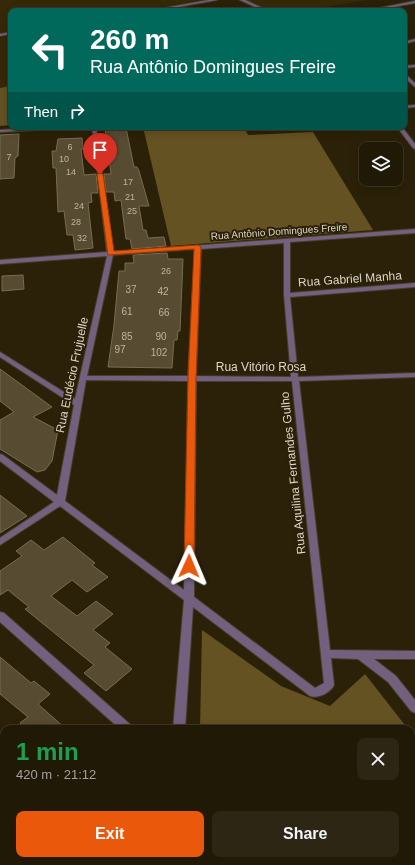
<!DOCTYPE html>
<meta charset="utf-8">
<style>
:root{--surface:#201906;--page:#2d2614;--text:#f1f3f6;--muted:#a2a09b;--line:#3d3828;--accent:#ea580c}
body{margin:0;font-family:Arial,sans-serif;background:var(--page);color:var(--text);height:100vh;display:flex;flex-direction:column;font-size:15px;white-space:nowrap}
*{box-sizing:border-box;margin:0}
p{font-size:13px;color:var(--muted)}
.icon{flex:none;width:22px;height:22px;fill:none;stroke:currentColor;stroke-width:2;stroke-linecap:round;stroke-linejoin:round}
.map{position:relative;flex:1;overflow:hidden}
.sheet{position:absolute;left:0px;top:725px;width:415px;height:140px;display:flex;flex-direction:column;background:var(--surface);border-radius:12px 12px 0 0;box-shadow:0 2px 10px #0003,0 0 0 1px var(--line)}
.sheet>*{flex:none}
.top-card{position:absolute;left:8px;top:8px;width:399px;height:122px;border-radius:8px;box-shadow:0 2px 10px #0003,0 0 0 1px var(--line);background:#00695c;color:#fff;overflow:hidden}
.tools{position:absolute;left:359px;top:142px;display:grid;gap:8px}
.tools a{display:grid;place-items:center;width:44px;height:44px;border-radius:8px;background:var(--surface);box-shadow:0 2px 10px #0003,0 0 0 1px var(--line);font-size:20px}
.pin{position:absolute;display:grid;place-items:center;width:34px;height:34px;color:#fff;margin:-41px -17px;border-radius:50% 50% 50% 0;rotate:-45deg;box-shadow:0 0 4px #0007}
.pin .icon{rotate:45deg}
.me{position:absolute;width:44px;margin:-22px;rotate:1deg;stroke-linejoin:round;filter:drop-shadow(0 0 3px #0008)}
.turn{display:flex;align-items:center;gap:14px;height:84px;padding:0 16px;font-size:18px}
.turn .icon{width:52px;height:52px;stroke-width:2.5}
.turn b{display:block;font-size:28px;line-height:34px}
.then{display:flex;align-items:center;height:38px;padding:0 16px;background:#0003;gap:8px;font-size:15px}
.round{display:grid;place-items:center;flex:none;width:42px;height:42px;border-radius:8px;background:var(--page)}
.overview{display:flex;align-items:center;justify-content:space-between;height:68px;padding:0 16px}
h1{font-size:24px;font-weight:600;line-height:30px;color:#1e9e55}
.button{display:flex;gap:8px;margin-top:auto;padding:8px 16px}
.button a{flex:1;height:46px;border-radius:8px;background:var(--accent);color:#fff;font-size:16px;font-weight:600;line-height:46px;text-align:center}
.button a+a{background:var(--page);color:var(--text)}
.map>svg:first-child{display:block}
.built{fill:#362907}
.forest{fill:#655222}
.building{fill:#574c32;stroke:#786d52}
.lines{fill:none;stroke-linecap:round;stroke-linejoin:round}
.minor-casing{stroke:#473e27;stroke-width:2}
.minor{fill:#73607e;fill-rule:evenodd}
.route{fill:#ea580c;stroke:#983908}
.labels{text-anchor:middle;stroke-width:4;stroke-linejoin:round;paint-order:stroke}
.far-number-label{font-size:9px;fill:#bcb4a2}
.far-street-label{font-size:10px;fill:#ddd6c8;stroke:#2b2108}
.number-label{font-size:10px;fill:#bcb4a2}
.street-label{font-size:12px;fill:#ddd6c8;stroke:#2b2108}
</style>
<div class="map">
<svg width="415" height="865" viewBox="0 0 415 865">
<rect width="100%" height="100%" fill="#2b2108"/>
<path class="built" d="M0 0H203L136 11H11V31L0 33Z
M245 0H366L304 11H269Z
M11 36V103L0 104V38Z"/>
<path class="forest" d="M11 86V125L0 126V88Z
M143 127H244L248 135 313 132 373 230 171 246Z
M202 630 281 686 330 706 365 674 408 729H200Z
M411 733 415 738V865H198V861H411Z"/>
<path class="building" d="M126 128 134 167H137L139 171 149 206H139L143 230H146L148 238 164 237 166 246 132 249 130 239H126L121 200 115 201 114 192H106L104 174H111L105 129Z
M19 134 18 156 15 158 14 178 0 179V135Z
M82 138 83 149H81L84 175 96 174 98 193H91L92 202 88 203 93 248 75 250 73 235H67L64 211 58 212 56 168H53L52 151H56L58 139Z
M167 253 168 259H183L180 331H178L177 340H174L172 368 108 367 114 325 119 271H125V263H134L133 255Z
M23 275 24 289 2 291V276Z
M0 369 52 407 33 417 58 430 52 461 45 470 37 472 0 449V420L14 412 0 401Z
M0 495 27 516 0 533Z
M63 537 95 563 92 565 108 577 87 592 72 580 51 596 77 616 96 601 113 614 93 630 110 643 105 647 132 669 106 691 84 673 94 665 25 609 29 607 8 590 0 595V571L22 556 16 551 31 540 44 550Z
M0 657 31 683 34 681 50 694 38 704 66 729H27L20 723 28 717 0 694Z"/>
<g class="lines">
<g class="minor-casing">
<path id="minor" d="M209 0H217L155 11H146Z
M240 0H245L269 11H264Z
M415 1V3L372 11H364Z
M11 32V34L0 36V34Z
M415 39V41L404 44V42Z
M415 65V67L404 68V66Z
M404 73 415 83V87L404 77Z
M415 105V107L404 108V106Z
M49 127H79L77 128 0 132V130Z
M92 127H96L113 252 415 229V233L290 242V293L415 283V287L290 297 298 377 415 373V377L299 381 330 650 415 651V659H374L396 676 415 700V713L411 711 388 682 358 659 331 658 334 685C330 693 318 699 310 696L193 607 185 729H173L184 600 60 506 0 545V538L54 502 0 461V454L3 455 57 495 74 405 0 357V352L75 399 107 256 0 264V260L107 252ZM284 243V295L291 377 196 376 201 249ZM195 249 188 376H87L113 255ZM86 380 188 381 184 590 65 501ZM196 381H292L324 683 315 688 194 597Z
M397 127H402L415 144V149L413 148Z
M0 612 4 613 132 726 134 729H120L0 622Z
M0 822 4 824V838L0 836Z
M24 861H39L40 865H25Z
M168 861H180V865H168Z"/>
</g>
<use href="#minor" class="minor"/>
</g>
<path class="route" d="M100 173 103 174 114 251 198 245 201 247 196 379 194 566 189 570 184 566 188 379 194 249 108 255 97 174Z"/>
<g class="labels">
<g class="far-number-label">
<text x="70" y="150">6</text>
<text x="9" y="160">7</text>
<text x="64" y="162">10</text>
<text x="71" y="175">14</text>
<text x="128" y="185">17</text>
<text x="130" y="200">21</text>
<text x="79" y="209">24</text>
<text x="132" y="214">25</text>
<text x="76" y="225">28</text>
<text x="82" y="241">32</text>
<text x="166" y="274">26</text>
</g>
<g class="far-street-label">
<text transform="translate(279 231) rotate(-4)" y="4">Rua Antônio Domingues Freire</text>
</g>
<g class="number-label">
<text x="131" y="293">37</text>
<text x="163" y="295">42</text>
<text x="127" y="315">61</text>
<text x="164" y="316">66</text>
<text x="127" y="340">85</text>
<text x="161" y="340">90</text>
<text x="120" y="353">97</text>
<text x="159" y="356">102</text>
</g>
<g class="street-label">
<text transform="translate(350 279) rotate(-4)" y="4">Rua Gabriel Manha</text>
<text x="261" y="371">Rua Vitório Rosa</text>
<text transform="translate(72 375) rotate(-78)" y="4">Rua Eudécio Frujuelle</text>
<text transform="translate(293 473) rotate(-96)" y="4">Rua Aquilina Fernandes Gulho</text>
</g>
</g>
</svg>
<div class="tools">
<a><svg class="icon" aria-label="layers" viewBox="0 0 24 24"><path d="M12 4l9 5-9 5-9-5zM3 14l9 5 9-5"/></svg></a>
</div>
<div class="pin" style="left:100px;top:174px;background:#d93025"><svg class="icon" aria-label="arrive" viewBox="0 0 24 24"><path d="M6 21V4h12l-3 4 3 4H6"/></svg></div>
<svg class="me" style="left:189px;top:566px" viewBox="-20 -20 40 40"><path d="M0-17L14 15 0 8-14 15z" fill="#ea580c" stroke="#fff" stroke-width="4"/></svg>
<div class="top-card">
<div class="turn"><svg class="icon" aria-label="left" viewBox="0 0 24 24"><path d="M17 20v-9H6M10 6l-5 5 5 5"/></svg><div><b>260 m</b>Rua Antônio Domingues Freire</div></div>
<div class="then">Then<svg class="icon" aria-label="right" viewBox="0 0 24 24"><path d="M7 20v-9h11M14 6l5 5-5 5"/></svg></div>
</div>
<section class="sheet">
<div class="overview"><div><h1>1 min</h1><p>420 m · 21:12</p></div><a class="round"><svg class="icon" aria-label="close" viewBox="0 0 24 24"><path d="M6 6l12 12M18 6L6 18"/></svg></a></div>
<div class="button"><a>Exit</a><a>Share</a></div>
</section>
</div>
